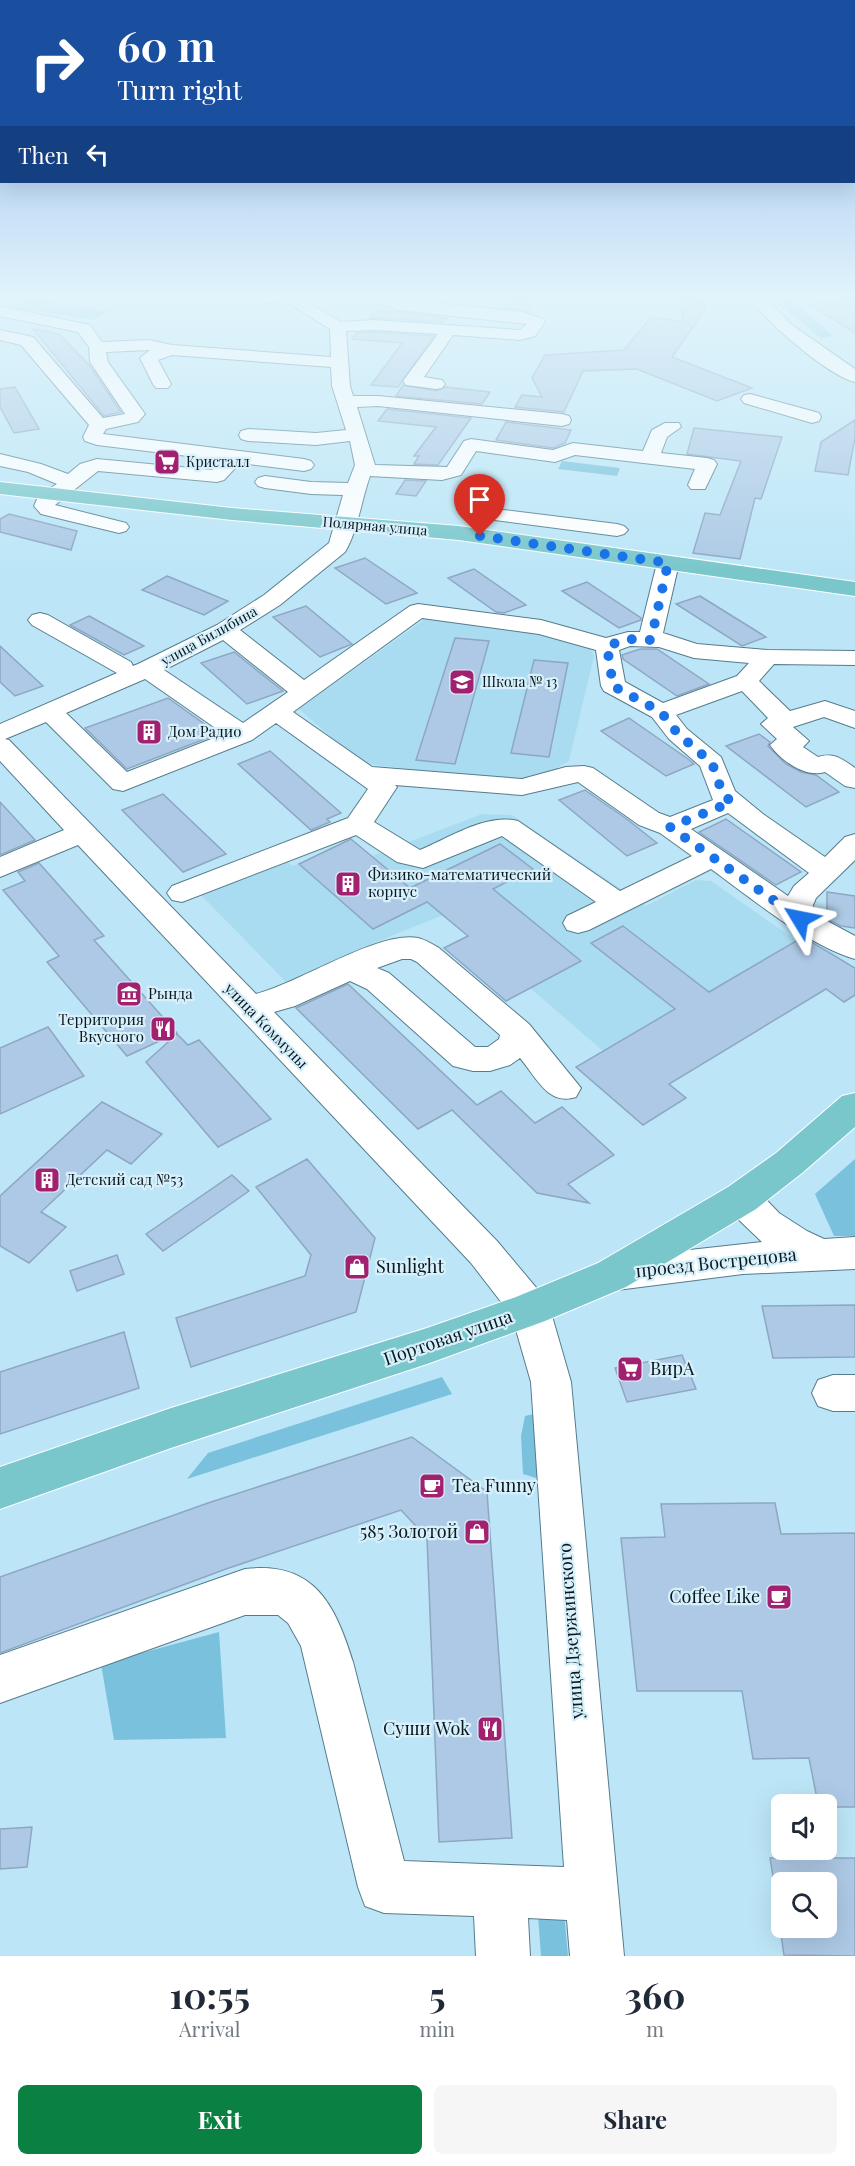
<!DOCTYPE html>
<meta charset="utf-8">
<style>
:root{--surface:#fff;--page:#f6f6f7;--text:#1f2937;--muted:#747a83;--accent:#0b8043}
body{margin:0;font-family:"Playfair Display",serif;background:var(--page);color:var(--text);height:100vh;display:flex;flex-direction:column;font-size:22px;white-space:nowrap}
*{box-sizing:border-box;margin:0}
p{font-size:20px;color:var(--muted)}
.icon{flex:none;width:33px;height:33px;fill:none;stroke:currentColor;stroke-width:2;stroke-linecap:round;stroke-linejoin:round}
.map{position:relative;height:1956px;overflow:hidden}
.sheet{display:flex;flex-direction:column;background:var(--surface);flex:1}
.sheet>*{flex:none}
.banner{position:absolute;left:0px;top:0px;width:855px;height:183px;box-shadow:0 6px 24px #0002;background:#1a4fa0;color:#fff;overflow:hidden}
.tools{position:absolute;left:771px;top:1794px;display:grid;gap:12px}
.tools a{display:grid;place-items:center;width:66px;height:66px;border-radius:9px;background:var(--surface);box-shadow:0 6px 24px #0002;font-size:30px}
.pin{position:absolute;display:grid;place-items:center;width:51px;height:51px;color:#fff;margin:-62px -26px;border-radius:50% 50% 50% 0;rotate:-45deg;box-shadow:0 0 6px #0007}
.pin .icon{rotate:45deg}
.me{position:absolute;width:66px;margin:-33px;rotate:305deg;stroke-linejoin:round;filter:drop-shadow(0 0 4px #0008)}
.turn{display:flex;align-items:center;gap:21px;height:126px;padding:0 18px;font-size:27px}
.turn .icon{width:78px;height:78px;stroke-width:2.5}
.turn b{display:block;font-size:42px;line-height:51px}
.then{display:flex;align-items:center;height:57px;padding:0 18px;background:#0003;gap:12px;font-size:22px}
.eta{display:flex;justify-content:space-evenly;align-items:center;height:102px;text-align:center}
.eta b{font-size:36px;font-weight:700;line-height:42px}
.primary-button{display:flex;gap:12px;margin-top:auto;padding:12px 18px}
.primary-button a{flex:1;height:69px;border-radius:9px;background:var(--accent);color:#fff;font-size:24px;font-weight:700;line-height:69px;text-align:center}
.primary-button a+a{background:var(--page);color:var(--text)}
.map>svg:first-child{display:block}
.built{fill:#a9dcf0}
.green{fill:#79c1dd}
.building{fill:#adc9e5;stroke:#8da7c3;stroke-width:1.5}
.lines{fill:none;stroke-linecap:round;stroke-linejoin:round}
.minor-casing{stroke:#557c8c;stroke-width:2}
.major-casing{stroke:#fff;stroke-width:2}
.minor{fill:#fff;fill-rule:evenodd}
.major{fill:#7ac7cb;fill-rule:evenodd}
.route{stroke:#1a73e8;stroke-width:10;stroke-dasharray:0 18}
.labels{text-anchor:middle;stroke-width:4.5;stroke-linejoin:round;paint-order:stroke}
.far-poi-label{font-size:14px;fill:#08181e;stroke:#d7f0fb;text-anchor:start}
.far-street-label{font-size:14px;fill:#08181e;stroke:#d7f0fb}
.poi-label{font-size:15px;fill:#08181e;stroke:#d7f0fb;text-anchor:start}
.street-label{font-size:15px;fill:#08181e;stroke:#d7f0fb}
.near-street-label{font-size:18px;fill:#08181e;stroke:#d7f0fb}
.near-poi-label{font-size:18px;fill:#08181e;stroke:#d7f0fb;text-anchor:start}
</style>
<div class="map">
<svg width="855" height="1956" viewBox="0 0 855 1956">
<rect width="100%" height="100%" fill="#bce6f7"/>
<path class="built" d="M425 619 556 634 589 647 594 656 569 761 547 774 518 782 367 764 356 759 299 709Z
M482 814 512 815 646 906 696 880 711 881 797 941 807 935 855 968V995L844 1002 825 989 670 1084 686 1098 643 1125 576 1067 603 1051 530 988 506 1002 444 948 467 936 443 915 379 941 288 984 199 893 282 858 293 866 351 840 372 856Z"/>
<path class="green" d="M30 297 110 311 93 320 12 307Z
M779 297H788L833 336 821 338 787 310Z
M562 461 620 468 617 476 558 469Z
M855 1159V1236H834L815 1194Z
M442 1377 452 1394 187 1479 208 1453Z
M538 1413 544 1467 536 1478 523 1474 521 1436 525 1416Z
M219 1632 226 1738 114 1740 101 1664Z
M563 1901 568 1956H541L537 1902Z"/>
<path class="building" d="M513 297H536L528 311 506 308Z
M678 297H702L705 310 672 357 752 388 717 401 637 369 583 371 564 412 515 407 522 395 542 397 532 378 545 355 624 350 651 317 684 322Z
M855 299V333L810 305Z
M376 310 395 311 447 318 443 322 369 318Z
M33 329 59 334 90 366 121 412 104 416Z
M374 332 434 336 398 387 371 385 402 343 352 339 357 333Z
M403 385 436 391 445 387 490 392 482 404 396 396Z
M15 387 39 429 14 433 0 407V389Z
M387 409 471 418 438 465 414 464 419 456H414L436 427 378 421Z
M855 420V438L848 475 815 471 821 442Z
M506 422 556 428 571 430 565 443 553 448 496 440Z
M694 428 782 437 761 499 755 498 740 559 693 553 705 513 720 515 741 461 687 454Z
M405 480 426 481 416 496 396 494Z
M9 514 77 531 71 550 0 532V519Z
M365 558 417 593 386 604 335 568Z
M474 569 526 605 504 613 496 612 448 578Z
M167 576 228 601 204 615 142 590Z
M587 582 641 618V620L619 628 562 591Z
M700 596 766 637 742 646 676 604Z
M306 606 352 644 320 657 273 617Z
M89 616 144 646 124 655 70 625Z
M455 638 489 641 455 764 416 760Z
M0 646 43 686 15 696 0 682Z
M640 649H657L709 684 677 696 623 659 622 655Z
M234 652 283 691 247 704 201 663Z
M534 660 568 663 549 757 511 753Z
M168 698 210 728V737L127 769 85 728Z
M629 718 688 759 694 764 666 776 601 731Z
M759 734 770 742 768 746 786 764 801 772 816 775 839 792 806 807 726 746Z
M270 751 341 813 327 819 330 822 311 830 238 764Z
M585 790 628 820 657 843 627 856 559 800Z
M163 794 226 854 183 872 122 810Z
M0 802 35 840 0 855Z
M726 819 801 872 776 885 699 832Z
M351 839 410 888 500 844 533 869 493 889 581 961 506 1001 444 948 468 936 427 902 373 929 299 864Z
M39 863 104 936 94 940 177 1033 127 1056 47 962 59 956 3 890 25 881 18 872Z
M827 892 855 896V928L841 926 827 919Z
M623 926 709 992 803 937 855 968V995L844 1002 826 989 669 1084 686 1098 643 1125 576 1067 675 1009 591 943Z
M348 984 477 1105 501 1091 535 1123 562 1107 614 1155 568 1184 589 1203 537 1193 452 1110 418 1129 296 1008Z
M48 1027 84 1076 0 1114V1048Z
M177 1034 188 1045 199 1040 271 1119 218 1147 146 1062Z
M102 1102 162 1134 131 1164 107 1150 41 1212 66 1227 29 1263 0 1246V1196Z
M307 1159 375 1238 356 1312 191 1367 176 1318 305 1276 311 1255 256 1187Z
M232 1175 249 1191 163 1251 146 1234Z
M117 1255 124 1274 77 1291 70 1271Z
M855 1305V1357L773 1358 762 1306Z
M124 1332 139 1388 0 1434V1372Z
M682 1355 696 1389 627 1402 615 1368Z
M412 1437 487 1492 512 1838 439 1842 427 1538 401 1510 226 1569 0 1653V1577L208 1503Z
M775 1503 781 1534 855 1533V1807H826V1804H818L809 1758 753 1759 742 1691H637L621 1538 665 1537 661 1504Z
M32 1827 27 1867 0 1869V1829Z
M770 1858H855V1956L784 1955 780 1928H826V1882H774Z"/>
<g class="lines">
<g class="minor-casing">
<path id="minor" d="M225 297H297L341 322 374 320 520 330 527 324 398 310 380 303 378 300 380 297 523 312 543 319 545 322 535 336 520 340 453 335 424 377 442 380 445 384 442 388 436 389 406 385 403 381 438 334 374 330 346 331 350 386 353 396H378L562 414 569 416 571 420 569 424 562 426 378 406 357 407 375 465 447 467 464 441 471 439 553 450 573 443 643 451 652 430 665 423H679L681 427 667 437 661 453 707 458 714 460 717 464 705 489H691L688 485 695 469 575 455 555 462 476 451 461 475 442 480 370 476C362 498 357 533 345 552L280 605 240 630 304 680 410 606 418 604 541 620 606 638 628 632H640L657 563 660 558 668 556 676 558 679 563 663 633 697 644 767 650 855 651V665L774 664 759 681 790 711 825 701 855 711V728L824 717 793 727 809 741 803 747 818 757C834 752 842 759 855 768V788L845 786 825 772C806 778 781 761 770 745L777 739 761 724 768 718 742 691 676 715 687 729 721 757 735 791 763 814 825 857 845 837 855 834V860L816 898 813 905 814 914 855 936V959C809 946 751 898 711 869L589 930 578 933 567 930 563 923 567 916 596 902 502 836 423 868 397 862 356 835 182 902 172 900 167 893 172 886 348 818 368 789 276 723 252 740 123 791 113 789 46 722 5 739 9 740 256 994C300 983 377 931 418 938 426 940 432 944 439 948L529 1024 581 1088 576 1097C548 1106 537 1078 520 1058L510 1065 490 1071H473L453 1066 367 989 350 981 295 1006 274 1012 497 1241 544 1297 550 1309 571 1382 624 1956H570L567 1920 528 1918 530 1956H476L474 1916 384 1913 365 1906 358 1887 301 1646 288 1623 278 1615H245L0 1703V1655L245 1569C314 1561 335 1604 353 1662L404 1861 564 1867 531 1382 512 1316 471 1263 78 845 0 877V857L64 830 0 761V724L117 673 32 625 28 620 32 615 40 613 48 615 131 662 133 666 138 664 217 625 264 595 329 543 343 495 311 494 265 488 258 486 255 482 258 478 265 476 311 482 348 483 355 465 350 441 316 445 248 441 241 439 239 435 241 431 248 429 316 433 346 430 332 386 331 367 172 355 158 360 171 384 168 388H156L153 384 140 358 150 350 106 352 108 362 145 414 138 422 106 429 103 434 304 459 311 461 314 465 311 469 304 471 240 463 224 480 217 482 98 471 55 505 126 523 129 527 126 531 119 533 41 514 34 506 39 495 57 484 28 472 0 466V454L41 464 68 474 80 464 97 459 212 470 221 460 97 445 85 441 83 437 89 425 21 345 0 340V330L33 337 103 418 125 414 90 362 89 347 78 332 0 316V306L90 325 102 342 149 340 172 345 331 357 330 329C316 321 300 308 285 303 266 298 240 314 225 297ZM422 618 539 634 596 650 601 686 604 691 652 717 669 739 700 766 713 800 670 817 659 813 593 768 584 766 566 767 522 779 372 767 293 712ZM223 640 288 692 243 723 164 670ZM630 646 659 647 694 658 749 663 737 676 663 703 625 682 619 650ZM145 679 224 734 127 772 66 713ZM578 782 639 825 660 833 692 856 620 891 518 821C486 813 449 838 420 850L374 822 397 787 395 785 522 795ZM728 813 809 873 794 886 788 896 691 829ZM402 959H411L417 962 500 1035 499 1039 488 1047H475L389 973 377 968Z
M749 297H765L792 325 855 369V382C828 376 765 321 749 297Z
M750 394 819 413 821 417 819 421 812 423 744 403 741 399 744 395Z
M479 507 617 524 624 526 628 530 624 534 617 536 472 517 469 513 472 509Z
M742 1183 755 1188 779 1213 807 1231 824 1239 855 1237V1269L743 1274 617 1290 603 1285 598 1274 603 1263 617 1258 762 1242 737 1218 724 1198 729 1188Z
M833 1375H855V1411H833L818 1406 812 1393 818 1380Z"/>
</g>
<g class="major-casing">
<path id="major" d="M0 482 232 508 459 526 855 582V596L459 540 232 520 0 494Z
M855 1093V1127L802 1173 756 1209 626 1287 545 1321 427 1364 171 1448 0 1509V1467L171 1408 427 1328 516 1297 598 1263 728 1187 776 1153 842 1096Z"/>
</g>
<use href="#minor" class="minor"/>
<use href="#major" class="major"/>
</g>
<linearGradient id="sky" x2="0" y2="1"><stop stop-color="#8ab2ec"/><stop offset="0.52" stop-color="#e1f4fb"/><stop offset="1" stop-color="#e1f4fb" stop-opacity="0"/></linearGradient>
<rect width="855" height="571" fill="url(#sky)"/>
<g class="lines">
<path class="route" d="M480 536 668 563 651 640 628 639 607 646 613 686 661 712 678 734 712 763 723 795 732 802 670 827 800 919"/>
</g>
<defs>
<g id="supermarket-square" transform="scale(1.35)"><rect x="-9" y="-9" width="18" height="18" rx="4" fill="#a12070" stroke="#d7f0fb"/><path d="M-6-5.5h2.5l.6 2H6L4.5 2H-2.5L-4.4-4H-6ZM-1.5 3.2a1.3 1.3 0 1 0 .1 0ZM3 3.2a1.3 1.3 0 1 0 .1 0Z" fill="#fff"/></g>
<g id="school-square" transform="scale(1.35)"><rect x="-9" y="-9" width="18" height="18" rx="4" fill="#a12070" stroke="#d7f0fb"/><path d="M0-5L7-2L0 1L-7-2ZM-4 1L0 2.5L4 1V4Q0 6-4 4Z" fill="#fff"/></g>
<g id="building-square" transform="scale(1.35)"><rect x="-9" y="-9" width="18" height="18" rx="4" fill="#a12070" stroke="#d7f0fb"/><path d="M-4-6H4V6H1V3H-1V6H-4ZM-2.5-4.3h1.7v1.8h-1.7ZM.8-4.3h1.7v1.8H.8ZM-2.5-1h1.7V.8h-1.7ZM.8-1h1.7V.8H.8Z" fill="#fff"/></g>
<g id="museum-square" transform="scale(1.35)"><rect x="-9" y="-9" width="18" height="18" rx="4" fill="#a12070" stroke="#d7f0fb"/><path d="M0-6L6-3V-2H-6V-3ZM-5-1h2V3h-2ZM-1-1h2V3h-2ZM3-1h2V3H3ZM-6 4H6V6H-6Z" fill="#fff"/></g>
<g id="restaurant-square" transform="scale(1.35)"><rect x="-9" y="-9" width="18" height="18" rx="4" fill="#a12070" stroke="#d7f0fb"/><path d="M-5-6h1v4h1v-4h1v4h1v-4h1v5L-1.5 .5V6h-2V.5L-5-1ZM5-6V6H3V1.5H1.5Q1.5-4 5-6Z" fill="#fff"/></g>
<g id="shop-square" transform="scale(1.35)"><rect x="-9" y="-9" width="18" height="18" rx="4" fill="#a12070" stroke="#d7f0fb"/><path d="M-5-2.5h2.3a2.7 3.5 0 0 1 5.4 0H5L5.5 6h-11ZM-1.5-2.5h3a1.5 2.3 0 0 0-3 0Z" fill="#fff"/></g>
<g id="cafe-square" transform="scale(1.35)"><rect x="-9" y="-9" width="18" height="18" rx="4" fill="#a12070" stroke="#d7f0fb"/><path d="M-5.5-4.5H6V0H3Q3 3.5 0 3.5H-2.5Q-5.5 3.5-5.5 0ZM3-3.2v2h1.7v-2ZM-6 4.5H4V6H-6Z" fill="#fff"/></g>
</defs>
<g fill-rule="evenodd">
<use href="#supermarket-square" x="167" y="462"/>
<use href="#school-square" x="462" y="682"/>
<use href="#building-square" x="149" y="732"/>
<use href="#building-square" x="348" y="884"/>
<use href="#museum-square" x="129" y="994"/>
<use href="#restaurant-square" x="163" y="1029"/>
<use href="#building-square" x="47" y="1180"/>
<use href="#shop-square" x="357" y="1267"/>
<use href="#supermarket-square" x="630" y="1369"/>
<use href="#cafe-square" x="432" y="1486"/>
<use href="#shop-square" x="477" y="1532"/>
<use href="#cafe-square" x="779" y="1597"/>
<use href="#restaurant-square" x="490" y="1729"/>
</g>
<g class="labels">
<g class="far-poi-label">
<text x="186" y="467">Кристалл</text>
<text x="482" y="687">Школа № 13</text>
</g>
<g class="far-street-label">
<text transform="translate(375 526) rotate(5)" y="5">Полярная улица</text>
<text transform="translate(209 636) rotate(-29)" y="5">улица Билибина</text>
</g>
<g class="poi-label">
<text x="168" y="737">Дом Радио</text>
<text x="368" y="880">Физико-математический<tspan x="368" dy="17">корпус</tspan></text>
<text x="148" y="999">Рында</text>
<text x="144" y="1025" text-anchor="end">Территория<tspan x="144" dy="17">Вкусного</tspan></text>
<text x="66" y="1185">Детский сад №53</text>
</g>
<g class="street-label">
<text transform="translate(266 1026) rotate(46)" y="5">улица Коммуны</text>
</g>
<g class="near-street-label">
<text transform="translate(716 1263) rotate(-6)" y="6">проезд Вострецова</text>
<text transform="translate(448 1338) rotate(-19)" y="6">Портовая улица</text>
<text transform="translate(571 1631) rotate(-94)" y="6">улица Дзержинского</text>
</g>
<g class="near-poi-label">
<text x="376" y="1273">Sunlight</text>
<text x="650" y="1375">ВирА</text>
<text x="452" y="1492">Tea Funny</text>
<text x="458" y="1538" text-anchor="end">585 Золотой</text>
<text x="760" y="1603" text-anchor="end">Coffee Like</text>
<text x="470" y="1735" text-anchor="end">Суши Wok</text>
</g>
</g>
</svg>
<div class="tools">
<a><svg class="icon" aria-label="sound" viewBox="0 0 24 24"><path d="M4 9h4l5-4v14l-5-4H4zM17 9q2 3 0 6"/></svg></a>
<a><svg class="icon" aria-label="search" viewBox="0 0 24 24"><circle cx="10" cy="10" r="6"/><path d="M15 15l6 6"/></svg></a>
</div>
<div class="pin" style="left:480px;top:536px;background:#d93025"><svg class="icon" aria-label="arrive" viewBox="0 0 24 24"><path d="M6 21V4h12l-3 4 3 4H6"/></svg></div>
<svg class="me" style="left:800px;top:919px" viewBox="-20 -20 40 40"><path d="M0-17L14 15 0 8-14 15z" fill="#1a73e8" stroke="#fff" stroke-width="4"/></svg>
<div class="banner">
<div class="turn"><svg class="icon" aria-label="right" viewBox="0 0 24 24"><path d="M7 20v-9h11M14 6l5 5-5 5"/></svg><div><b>60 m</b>Turn right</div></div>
<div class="then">Then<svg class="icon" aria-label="left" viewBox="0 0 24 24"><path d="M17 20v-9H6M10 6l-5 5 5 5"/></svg></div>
</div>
</div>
<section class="sheet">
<div class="eta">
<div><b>10:55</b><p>Arrival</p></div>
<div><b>5</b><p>min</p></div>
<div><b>360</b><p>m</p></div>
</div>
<div class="primary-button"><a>Exit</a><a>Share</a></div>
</section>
